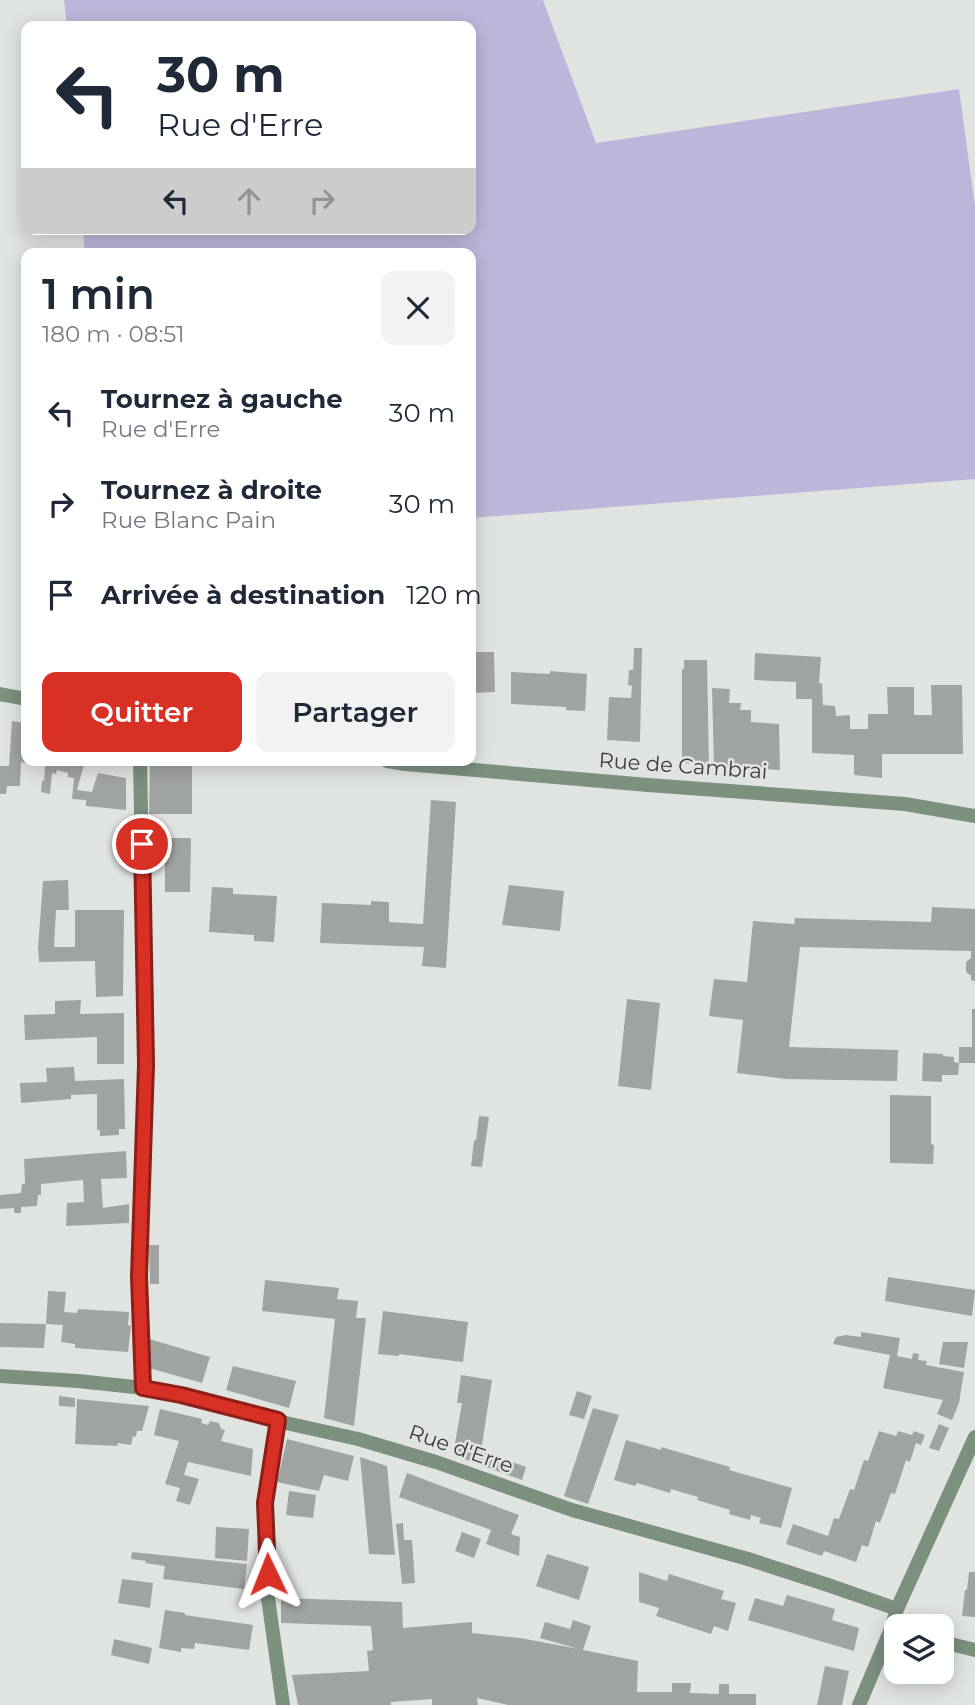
<!DOCTYPE html>
<html lang="fr">
<meta charset="utf-8">
<style>
:root{--surface:#fff;--page:#f2f2f3;--text:#1f2937;--muted:#747a83;--accent:#d93025}
body{margin:0;font-family:Montserrat,sans-serif;background:var(--page);color:var(--text);height:100vh;display:flex;flex-direction:column;font-size:26px;white-space:nowrap}
*{box-sizing:border-box;margin:0}
p{font-size:23px;color:var(--muted)}
.icon{flex:none;width:38px;height:38px;fill:none;stroke:currentColor;stroke-width:2;stroke-linecap:round;stroke-linejoin:round}
.map{position:relative;flex:1;overflow:hidden}
.details{position:absolute;left:21px;top:248px;width:455px;height:518px;display:flex;flex-direction:column;background:var(--surface);border-radius:14px;box-shadow:0 4px 18px #0003}
.details>*{flex:none}
.top-card{position:absolute;left:21px;top:21px;width:455px;height:214px;border-radius:14px;box-shadow:0 4px 18px #0003;background:#fff;color:var(--text);overflow:hidden}
.controls{position:absolute;left:884px;top:1614px;display:grid;gap:14px}
.controls a{display:grid;place-items:center;width:70px;height:70px;border-radius:14px;background:var(--surface);box-shadow:0 4px 18px #0003;font-size:35px}
.pin{position:absolute;display:grid;place-items:center;width:60px;height:60px;color:#fff;margin:-30px;border:4px solid #fff;border-radius:50%;box-shadow:0 2px 7px #0007}
.me{position:absolute;width:77px;margin:-38px;rotate:358deg;stroke-linejoin:round;filter:drop-shadow(0 0 5px #0008)}
.turn{display:flex;align-items:center;gap:24px;height:147px;padding:0 21px;font-size:32px}
.turn .icon{width:91px;height:91px;stroke-width:2.5}
.turn b{display:block;font-size:49px;line-height:60px}
.lanes{display:flex;align-items:center;height:66px;padding:0 21px;background:#0003;justify-content:center;gap:35px;direction:ltr}
.lanes .off{opacity:.35}
.round{display:grid;place-items:center;flex:none;width:74px;height:74px;border-radius:14px;background:var(--page)}
.headline{display:flex;align-items:center;justify-content:space-between;height:119px;padding:0 21px}
h1{font-size:42px;font-weight:600;line-height:52px}
.action{display:flex;gap:14px;margin-top:auto;padding:14px 21px}
.action a{flex:1;height:80px;border-radius:14px;background:var(--accent);color:#fff;font-size:28px;font-weight:600;line-height:80px;text-align:center}
.action a+a{background:var(--page);color:var(--text)}
ul{padding:0;list-style:none}
li{display:flex;align-items:center;gap:21px;height:91px;padding:0 21px}
li div{flex:1}
li b{display:block;font-size:26px}
li em{font-style:normal}
.map>svg:first-child{display:block}
.green{fill:#bbb7da}
.building{fill:#a0a4a1}
.lines{fill:none;stroke-linecap:round;stroke-linejoin:round}
.minor{stroke:#7c907e;stroke-width:14}
.tertiary{stroke:#7c907e;stroke-width:14}
.route-casing{stroke:#8d1f18;stroke-width:18}
.route{stroke:#d93025;stroke-width:12}
.labels{text-anchor:middle;stroke-width:5;stroke-linejoin:round;paint-order:stroke}
.street-label{font-size:21px;fill:#3a3c3b;stroke:#e0e4e0}
</style>
<div class="map">
<svg width="975" height="1705" viewBox="0 0 975 1705">
<rect width="100%" height="100%" fill="#e0e4e0"/>
<path class="green" d="M64 0H543L596 143 959 89 975 206V479L471 518V254H85L83 229H471V26H67Z"/>
<path class="building" d="M634 648H642L640 742 607 740 609 697 631 698 632 686 628 685 629 670H633Z
M471 652H494L495 692 471 693Z
M755 653 821 657 819 683H822L823 705 835 706 836 716 850 715V729H868V714H888L887 687H914V715H932L931 685H962L963 754H882V778L854 775V755L812 753V699H796V682L754 680Z
M684 660H707L709 765 682 763V669H684Z
M550 671 587 674 585 711 566 710V707L511 704V672L550 674Z
M712 688 730 689 729 703H741L740 710H751V722L779 724 780 770 714 766Z
M12 721 26 723V761H85L77 790 92 792 98 773 126 778V810L86 806V800L72 799 74 778 68 777V773L57 770 56 774 52 773 50 794 41 792 42 780 44 781 45 766 21 762 20 786H7L6 794H0V766H9Z
M150 761H192V814H149Z
M431 800 456 802 446 968 422 966 424 947 320 943 322 903 371 905V901L389 902V922L423 924Z
M170 838H191L190 892H165V857L170 858Z
M68 880 69 910H56L54 947H75V910H124L123 996 96 997 95 961 39 962 38 948 43 881Z
M509 885 564 891 560 931 502 925Z
M212 887 233 888V894L277 896 274 942 254 941V935L209 932Z
M932 907 975 909V981L971 980V975L968 974 966 971V962L971 958V951L800 947 789 1047 898 1050 897 1081 786 1079 737 1073 743 1020 709 1016 714 979 747 982 753 921 794 924 795 918 931 922Z
M627 999 660 1003 651 1090 618 1086Z
M81 1000 80 1014 124 1013V1064H97V1037L25 1040 24 1015 55 1014V1001Z
M972 1009H975V1063H959V1047H972Z
M923 1053 943 1054V1056L954 1057V1062L959 1063 958 1075H942V1082L922 1081Z
M74 1067 75 1081 124 1079 125 1129H119V1135L100 1136V1130H97V1094L71 1095V1099L21 1103 20 1083 47 1082 46 1068Z
M890 1095 931 1096V1144L934 1145 933 1164 890 1163Z
M479 1116 489 1117 482 1167 471 1166 474 1140H476Z
M126 1151 127 1178 101 1179 103 1208 129 1204V1223L66 1226 67 1203 84 1202 83 1180 41 1184V1195H38L37 1206 21 1207V1213H14V1208L0 1209V1195L21 1193 22 1184H25L24 1159Z
M149 1245H159V1284H150Z
M888 1277 975 1290 972 1316 885 1301Z
M265 1280 339 1288 337 1299 358 1301 356 1318H366L354 1426 324 1418 335 1319 262 1311Z
M48 1291 66 1292 64 1312 77 1313 78 1309 129 1312 128 1325 131 1326 128 1352 75 1348V1344L61 1342 63 1325 46 1324Z
M383 1311 468 1322 463 1362 399 1354V1356L378 1354Z
M0 1323 46 1324 44 1348 0 1347Z
M861 1332 900 1338 897 1356 912 1359 913 1353 919 1354 918 1360 927 1361 926 1365 964 1372 959 1403 952 1420 937 1414 943 1400 883 1388 890 1355 833 1344 836 1337 846 1335 861 1337Z
M149 1339 210 1357 202 1383 149 1368Z
M943 1342H968L964 1368 939 1364Z
M233 1366 296 1381 289 1408 226 1390Z
M461 1375 492 1380 481 1451 526 1467 522 1480 453 1455 462 1403H457Z
M577 1391 592 1396 584 1419 569 1415Z
M59 1396 75 1398V1407L59 1406Z
M77 1399 149 1406 142 1431H137L136 1437 133 1436 131 1445 118 1443 117 1446 75 1444Z
M593 1408 619 1415 588 1504 564 1496Z
M160 1409 202 1419 201 1423 208 1425 210 1421 219 1423 221 1429 225 1430 221 1441 253 1449 251 1476 188 1462 184 1475 199 1479 190 1505 176 1501 180 1488 165 1484 179 1441 154 1435Z
M939 1424 949 1428 939 1451 929 1448Z
M879 1431 896 1436 898 1431 912 1435 914 1431 925 1435 921 1445 916 1443 910 1462 906 1460 895 1494 891 1493 880 1523 876 1521 868 1547 862 1545 856 1562 824 1551 822 1556 786 1544 793 1524 828 1536 834 1518 839 1519 850 1489 854 1490 864 1460 868 1461Z
M287 1439 354 1456 348 1481 324 1475 319 1491 277 1482Z
M626 1440 661 1450V1447L730 1467 729 1470 792 1488 781 1528 759 1523 761 1518 751 1515 750 1520 729 1514 730 1510 697 1500 698 1497 671 1489 670 1493 637 1483 635 1486 614 1480Z
M360 1457 387 1466 395 1555 369 1554Z
M407 1473 519 1515 511 1534 520 1537 519 1556 486 1544 491 1530 399 1497Z
M289 1491 316 1495 313 1518 286 1515Z
M403 1523 404 1540H412L415 1583 402 1584 396 1524Z
M216 1527 249 1529 247 1561 215 1558Z
M462 1532 481 1539 474 1558 455 1551Z
M132 1552 247 1564 244 1589 163 1579 165 1566 145 1563 146 1561 131 1559Z
M547 1554 589 1567 579 1600 536 1586Z
M639 1572 667 1581 669 1574 724 1591 721 1599 736 1603 728 1631 714 1626 711 1634 656 1616 659 1608 639 1602Z
M969 1572H975V1617L962 1616 965 1590H967Z
M122 1579 153 1583 150 1608 118 1603Z
M787 1595 835 1609 832 1620 859 1628 854 1651 748 1620 755 1598 783 1606Z
M281 1598 402 1602 403 1628 472 1622V1633L520 1638 579 1649 540 1638 545 1622 570 1629 573 1620 591 1626 583 1650 638 1661 637 1692H672V1683H691L690 1693 719 1694V1684H729V1694H756V1705H508L477 1698 478 1705H432V1699L391 1702V1705H298L292 1675 369 1671 367 1651 373 1650 371 1626 281 1623Z
M165 1610 185 1613V1615L253 1625 249 1650 195 1643 194 1649 181 1648V1652L159 1648Z
M114 1639 152 1648 149 1664 111 1655Z
M825 1666 849 1671 842 1705H817Z"/>
<g class="lines">
<path class="minor" d="M140 761 146 1065 139 1276 143 1388
M0 1376 78 1381 153 1389 201 1400 277 1421 358 1439 436 1462 572 1510 748 1559 828 1585 897 1609
M277 1421 265 1503 268 1598 283 1705
M896 1630 891 1629 897 1609 975 1437
M942 1642 975 1650
M859 1705 891 1629"/>
<path class="tertiary" d="M0 694 26 699
M387 761 405 764 648 785 905 804 975 816"/>
</g>
<g class="lines">
<g class="route-casing">
<path id="route" d="M142 844 146 1065 139 1276 143 1388 181 1395 278 1420 265 1503 268 1574"/>
</g>
<use href="#route" class="route"/>
</g>
<g class="labels">
<g class="street-label">
<text transform="translate(683 766) rotate(4)" y="7">Rue de Cambrai</text>
<text transform="translate(461 1449) rotate(19)" y="7">Rue d'Erre</text>
</g>
</g>
</svg>
<div class="controls">
<a><svg class="icon" aria-label="layers" viewBox="0 0 24 24"><path d="M12 4l9 5-9 5-9-5zM3 14l9 5 9-5"/></svg></a>
</div>
<div class="pin" style="left:142px;top:844px;background:#d93025"><svg class="icon" aria-label="arrive" viewBox="0 0 24 24"><path d="M6 21V4h12l-3 4 3 4H6"/></svg></div>
<svg class="me" style="left:268px;top:1574px" viewBox="-20 -20 40 40"><path d="M0-17L14 15 0 8-14 15z" fill="#d93025" stroke="#fff" stroke-width="4"/></svg>
<div class="top-card">
<div class="turn"><svg class="icon" aria-label="left" viewBox="0 0 24 24"><path d="M17 20v-9H6M10 6l-5 5 5 5"/></svg><div><b>30 m</b>Rue d'Erre</div></div>
<div class="lanes"><svg class="icon" aria-label="left" viewBox="0 0 24 24"><path d="M17 20v-9H6M10 6l-5 5 5 5"/></svg><svg class="icon off" aria-label="ahead" viewBox="0 0 24 24"><path d="M12 20V5M6 11l6-6 6 6"/></svg><svg class="icon off" aria-label="right" viewBox="0 0 24 24"><path d="M7 20v-9h11M14 6l5 5-5 5"/></svg></div>
</div>
<section class="details">
<div class="headline"><div><h1>1 min</h1><p>180 m · 08:51</p></div><a class="round"><svg class="icon" aria-label="close" viewBox="0 0 24 24"><path d="M6 6l12 12M18 6L6 18"/></svg></a></div>
<ul>
<li><svg class="icon" aria-label="left" viewBox="0 0 24 24"><path d="M17 20v-9H6M10 6l-5 5 5 5"/></svg><div><b>Tournez à gauche</b><p>Rue d'Erre</p></div><em>30 m</em></li>
<li><svg class="icon" aria-label="right" viewBox="0 0 24 24"><path d="M7 20v-9h11M14 6l5 5-5 5"/></svg><div><b>Tournez à droite</b><p>Rue Blanc Pain</p></div><em>30 m</em></li>
<li><svg class="icon" aria-label="arrive" viewBox="0 0 24 24"><path d="M6 21V4h12l-3 4 3 4H6"/></svg><div><b>Arrivée à destination</b></div><em>120 m</em></li>
</ul>
<div class="action"><a>Quitter</a><a>Partager</a></div>
</section>
</div>
